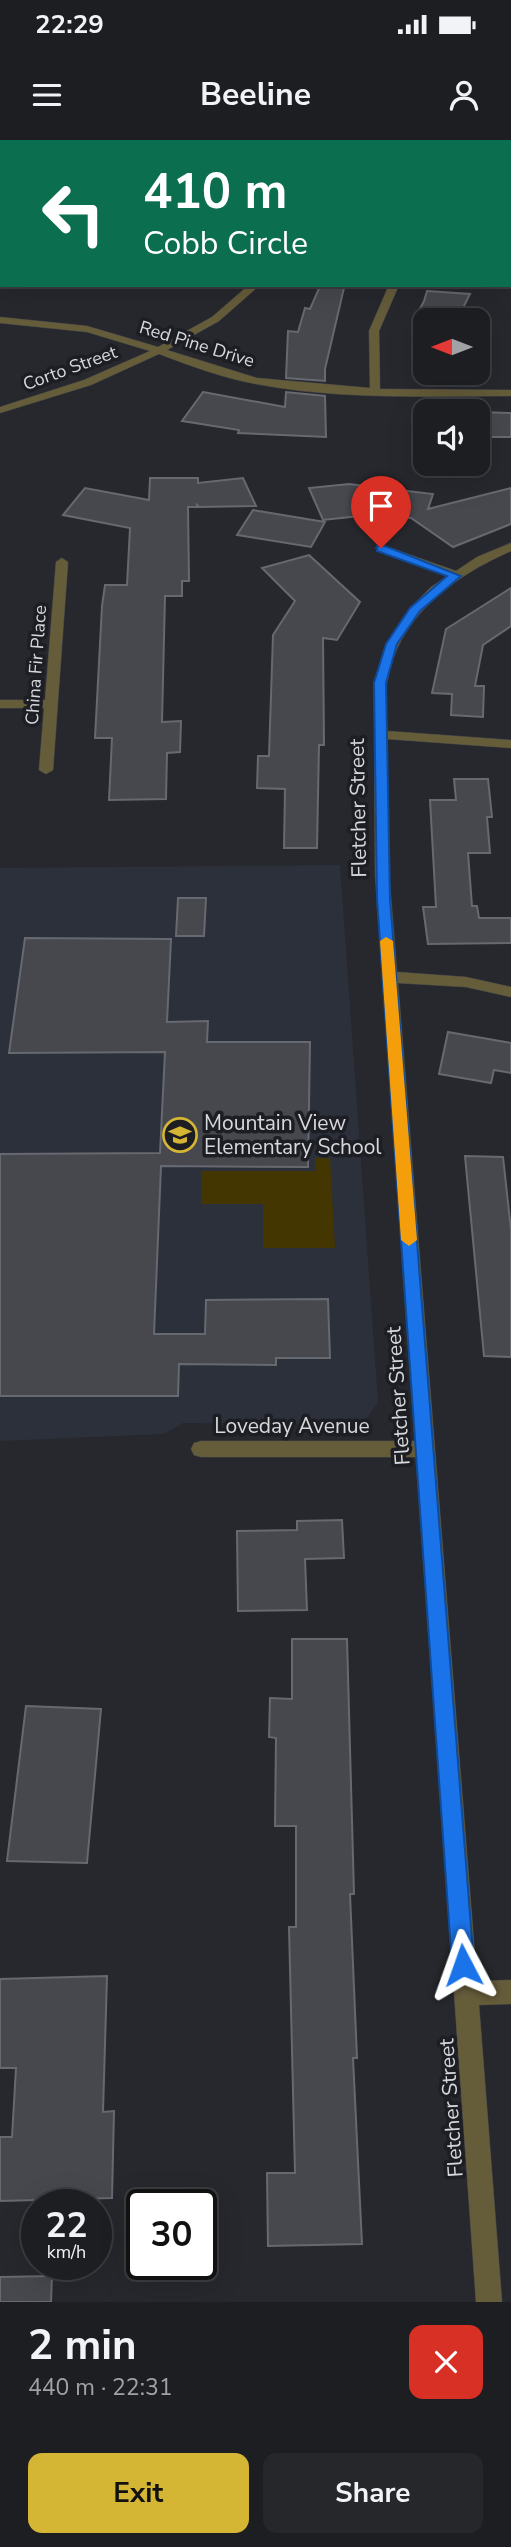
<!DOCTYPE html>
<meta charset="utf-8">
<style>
:root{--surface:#1c1e22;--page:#25272a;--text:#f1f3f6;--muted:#a0a2a5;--line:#3a3c40;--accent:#d5b534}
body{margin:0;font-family:"Nunito Sans",sans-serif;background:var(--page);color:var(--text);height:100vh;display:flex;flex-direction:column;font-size:26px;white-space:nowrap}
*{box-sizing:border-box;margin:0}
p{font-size:23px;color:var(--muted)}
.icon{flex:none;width:38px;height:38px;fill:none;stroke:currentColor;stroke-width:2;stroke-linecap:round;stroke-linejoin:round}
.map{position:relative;height:2162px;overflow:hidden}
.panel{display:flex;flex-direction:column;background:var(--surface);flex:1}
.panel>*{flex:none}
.hud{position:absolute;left:0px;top:0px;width:511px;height:147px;box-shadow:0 7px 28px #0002,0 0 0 2px var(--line);background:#0b6e4f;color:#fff;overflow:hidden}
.needle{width:46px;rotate:270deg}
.fabs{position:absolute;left:413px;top:168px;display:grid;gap:14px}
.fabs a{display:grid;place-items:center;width:77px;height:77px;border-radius:14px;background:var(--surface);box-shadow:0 7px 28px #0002,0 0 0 2px var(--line);font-size:35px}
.speed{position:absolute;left:21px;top:2049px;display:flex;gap:14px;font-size:35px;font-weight:700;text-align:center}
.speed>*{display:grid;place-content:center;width:91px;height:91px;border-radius:50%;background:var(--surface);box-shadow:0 7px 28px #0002,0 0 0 2px var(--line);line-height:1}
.speed small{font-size:18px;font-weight:400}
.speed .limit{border:4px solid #111;border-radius:10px;background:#fff;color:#111}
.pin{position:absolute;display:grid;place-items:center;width:60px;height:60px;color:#fff;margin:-72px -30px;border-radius:50% 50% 50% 0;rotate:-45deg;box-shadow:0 0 7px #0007}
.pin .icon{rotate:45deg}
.me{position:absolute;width:77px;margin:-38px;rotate:356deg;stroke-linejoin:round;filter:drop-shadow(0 0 5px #0008)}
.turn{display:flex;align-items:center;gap:24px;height:147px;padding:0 28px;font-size:32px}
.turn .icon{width:91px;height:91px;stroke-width:2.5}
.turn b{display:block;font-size:49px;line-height:60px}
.round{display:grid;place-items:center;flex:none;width:74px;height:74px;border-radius:14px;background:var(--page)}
.summary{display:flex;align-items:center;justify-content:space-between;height:119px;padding:0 28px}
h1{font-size:42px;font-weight:700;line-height:52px}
.cta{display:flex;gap:14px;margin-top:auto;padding:14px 28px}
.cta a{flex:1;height:80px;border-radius:14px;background:var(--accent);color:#111;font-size:28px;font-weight:700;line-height:80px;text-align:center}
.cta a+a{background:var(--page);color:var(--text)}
.status{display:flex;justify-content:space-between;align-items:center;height:49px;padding:0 35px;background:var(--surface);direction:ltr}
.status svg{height:19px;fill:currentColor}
header{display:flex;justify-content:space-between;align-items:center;height:91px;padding:0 28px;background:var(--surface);font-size:32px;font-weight:700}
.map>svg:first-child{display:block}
.built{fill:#2c303b}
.green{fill:#433600}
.building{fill:#46484e;stroke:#66696f;stroke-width:2}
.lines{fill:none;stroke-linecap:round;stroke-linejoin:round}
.street-casing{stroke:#424449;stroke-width:1}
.secondary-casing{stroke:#424449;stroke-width:1}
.street{fill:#655c3a;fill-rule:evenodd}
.secondary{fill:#877842;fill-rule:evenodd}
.route{fill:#1a73e8;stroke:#114b97;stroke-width:2}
.slow{fill:#f59e0b}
.labels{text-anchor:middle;stroke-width:7;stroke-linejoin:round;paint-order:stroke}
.far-street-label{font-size:18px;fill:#d7d8dc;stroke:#1c1e23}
.street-label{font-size:21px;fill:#d7d8dc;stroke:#1c1e23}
.poi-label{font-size:21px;fill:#d7d8dc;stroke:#1c1e23;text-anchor:start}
</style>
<div class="status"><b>22:29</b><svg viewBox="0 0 49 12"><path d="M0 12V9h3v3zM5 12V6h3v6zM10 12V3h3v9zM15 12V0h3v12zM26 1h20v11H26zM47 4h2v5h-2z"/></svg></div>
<header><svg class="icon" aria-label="menu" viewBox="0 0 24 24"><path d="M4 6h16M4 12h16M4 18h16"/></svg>Beeline<svg class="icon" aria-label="person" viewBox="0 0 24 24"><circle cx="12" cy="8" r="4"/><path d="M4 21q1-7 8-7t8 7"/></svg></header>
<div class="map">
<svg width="511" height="2162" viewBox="0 0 511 2162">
<rect width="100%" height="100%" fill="#26282d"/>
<path class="built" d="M340 725 378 1262 362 1284 183 1283 164 1294 0 1301V728Z"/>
<path class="green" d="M315 1018H330L335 1108H263V1064H201V1031H315Z"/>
<path class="building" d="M320 146 344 148 325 229V241L286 238 288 191 298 192 305 168 310 169Z
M427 151 470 154 457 180H414L424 161Z
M203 252 285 267 286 252 325 256 326 297 238 293 239 290 182 281Z
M478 272 511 273V297H481Z
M150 338H198V343L243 338 256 366 199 367 197 365V367H188L189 441H182V456H165L162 582 181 581 180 612 167 613 166 659 109 660 112 598H95L102 466 105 445H127L130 388 63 375 85 348 149 360Z
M349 344 433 354 428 369 511 348V384L453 407 411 378 379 374 323 380 309 348Z
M253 370 325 382 311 407 237 395Z
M309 415 360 462 337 500 323 498 324 605H319L317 708H284L285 649 257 648 258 616H269L273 495 295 461 262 428Z
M511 448V486L483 505 475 546H484L483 577 451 575 452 554 432 553 446 489Z
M454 639H488L492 677H487L490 713H468L472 766H477L479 778H511V803L428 804 423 767H436L430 660H456Z
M178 758H206L204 796H176Z
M25 798 171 799 167 882 208 881 207 902H310L308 1027 161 1026 154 1194H205L206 1160 328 1159 330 1218H276V1225L179 1224 178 1256H0V1014L160 1013 165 912 9 913Z
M448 892 511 903V933L494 930 491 943 439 934Z
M465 1016 503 1017 511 1090V1217L484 1216Z
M342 1380 344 1418 305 1419 307 1470 238 1471 237 1391 297 1390V1381Z
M292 1499H347L354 1754H350L357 1918H353L362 2104 268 2106 267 2033H295L289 1787H296V1686H275L276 1598 269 1597 270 1558 292 1559Z
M26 1566 101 1569 87 1723 7 1721Z
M107 1836 103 1972 114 1971 112 2058 0 2061V1997H12L16 1928H0V1839Z
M52 2136 51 2162H0V2137Z"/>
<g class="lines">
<g class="street-casing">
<path id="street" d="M0 0H30L32 2 0 3Z
M266 0H274V2H266Z
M386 0H395L396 1 384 2Z
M0 103H2V109H0Z
M249 145H260L219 181 167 210 257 238 370 248 369 191 389 145H399L379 191 380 249 511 250V256C426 256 339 260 256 244 223 238 191 226 159 214L91 245 0 273V267L84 240 150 211 87 192 0 183V177L87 186 158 207 212 177Z
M511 403V411C454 436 397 477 387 543 384 558 387 576 387 591L511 600V608L387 599 389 733 397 832 466 837 511 847V857L466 847 398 843 477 1841 511 1840V1864L479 1865 502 2162H476L416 1317H201L194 1315 191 1309 194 1303 201 1301H415L375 733 374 543 386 504 412 466 431 447 448 436 375 408 385 406 456 431 477 417Z
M62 418 68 422 53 630 46 634 39 630 44 568H0V560H45L56 422Z"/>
</g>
<g class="secondary-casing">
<path id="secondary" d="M509 48H511V54H509Z
M0 56H2V62H0Z"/>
</g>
<use href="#street" class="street"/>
<use href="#secondary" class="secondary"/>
</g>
<path class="route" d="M377 406H385L461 436 420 471 397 504 386 543 390 759 474 1825 471 1833 463 1836 455 1833 452 1825 377 759 374 543 386 504 410 468 447 436 377 411Z"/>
<path class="slow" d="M386 797 393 801 417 1100 409 1106 401 1100 380 801Z"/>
<defs>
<g id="school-ring" transform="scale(1.75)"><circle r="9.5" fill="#1c1e23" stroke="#d5b534" stroke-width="1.5"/><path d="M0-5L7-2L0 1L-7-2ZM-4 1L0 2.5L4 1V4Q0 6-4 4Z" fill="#d5b534"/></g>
</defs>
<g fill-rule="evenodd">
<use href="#school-ring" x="180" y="995"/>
</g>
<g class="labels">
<g class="far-street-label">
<text transform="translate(197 204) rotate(17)" y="6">Red Pine Drive</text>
<text transform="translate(70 228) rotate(-20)" y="6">Corto Street</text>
<text transform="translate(36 525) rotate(-86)" y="6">China Fir Place</text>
</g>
<g class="street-label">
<text transform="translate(358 668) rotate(-91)" y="7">Fletcher Street</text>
<text transform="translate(398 1256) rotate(-94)" y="7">Fletcher Street</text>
<text x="292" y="1293">Loveday Avenue</text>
<text transform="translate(451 1968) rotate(-94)" y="7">Fletcher Street</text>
</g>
<g class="poi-label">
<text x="204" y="990">Mountain View<tspan x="204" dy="24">Elementary School</tspan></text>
</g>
</g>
</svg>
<div class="fabs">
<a><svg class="needle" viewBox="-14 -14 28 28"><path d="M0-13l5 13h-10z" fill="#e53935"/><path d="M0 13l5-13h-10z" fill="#a0a2a5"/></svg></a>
<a><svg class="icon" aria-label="sound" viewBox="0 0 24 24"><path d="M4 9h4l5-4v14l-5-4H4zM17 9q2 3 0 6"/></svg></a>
</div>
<div class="speed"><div>22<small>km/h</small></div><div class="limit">30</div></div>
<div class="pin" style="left:381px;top:408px;background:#d93025"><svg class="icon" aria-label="arrive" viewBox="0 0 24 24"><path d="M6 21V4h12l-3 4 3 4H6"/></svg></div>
<svg class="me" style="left:463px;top:1825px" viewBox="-20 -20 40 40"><path d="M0-17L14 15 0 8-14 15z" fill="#1a73e8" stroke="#fff" stroke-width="4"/></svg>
<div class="hud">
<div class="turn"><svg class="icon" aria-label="left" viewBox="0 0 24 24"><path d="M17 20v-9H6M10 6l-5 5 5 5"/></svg><div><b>410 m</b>Cobb Circle</div></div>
</div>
</div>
<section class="panel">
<div class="summary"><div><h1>2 min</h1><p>440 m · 22:31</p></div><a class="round" style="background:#d93025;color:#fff"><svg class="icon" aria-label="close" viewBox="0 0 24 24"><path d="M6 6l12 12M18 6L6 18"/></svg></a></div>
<div class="cta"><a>Exit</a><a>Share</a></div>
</section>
